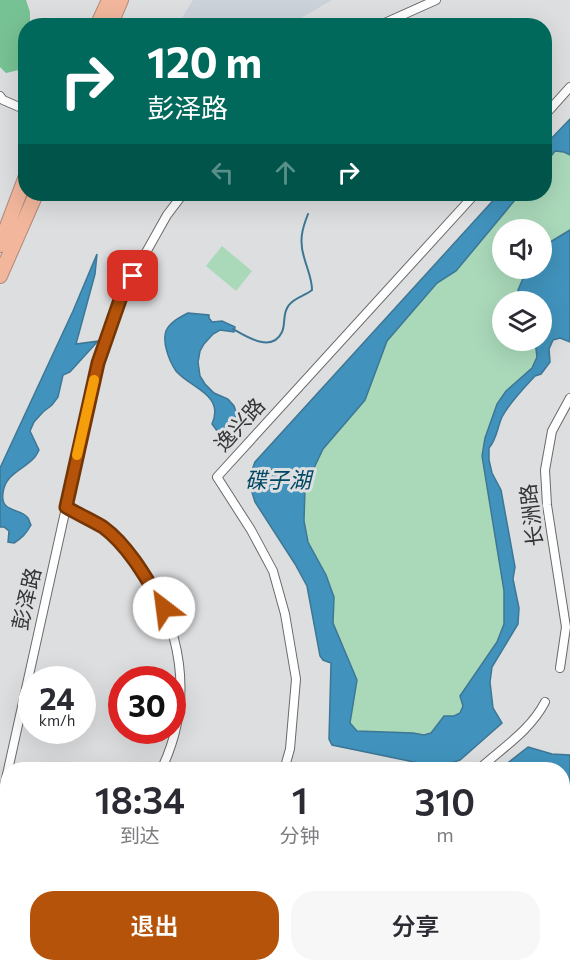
<!DOCTYPE html>
<html lang="zh">
<meta charset="utf-8">
<style>
:root{--surface:#fff;--page:#f7f7f7;--text:#2b2b33;--muted:#7c7c81;--accent:#b45309}
body{margin:0;font-family:Commissioner,"Noto Sans SC",sans-serif;background:var(--page);color:var(--text);height:100vh;display:flex;flex-direction:column;font-size:22px;white-space:nowrap}
*{box-sizing:border-box;margin:0}
p{font-size:20px;color:var(--muted)}
.icon{flex:none;width:33px;height:33px;fill:none;stroke:currentColor;stroke-width:2;stroke-linecap:round;stroke-linejoin:round}
.map{position:relative;flex:1;overflow:hidden}
.panel{position:absolute;left:0px;top:762px;width:570px;height:210px;display:flex;flex-direction:column;background:var(--surface);border-radius:24px 24px 0 0;box-shadow:0 6px 24px #0002}
.panel>*{flex:none}
.hud{position:absolute;left:18px;top:18px;width:534px;height:183px;border-radius:24px;box-shadow:0 6px 24px #0002;background:#00695c;color:#fff;overflow:hidden}
.buttons{position:absolute;left:492px;top:219px;display:grid;gap:12px}
.buttons a{display:grid;place-items:center;width:60px;height:60px;border-radius:50%;background:var(--surface);box-shadow:0 6px 24px #0002;font-size:30px}
.speed{position:absolute;left:18px;top:666px;display:flex;gap:12px;font-size:30px;font-weight:700;text-align:center}
.speed>*{display:grid;place-content:center;width:78px;height:78px;border-radius:50%;background:var(--surface);box-shadow:0 6px 24px #0002;line-height:1}
.speed small{font-size:15px;font-weight:400}
.speed .limit{border:9px solid #d22;background:#fff;color:#111}
.pin{position:absolute;display:grid;place-items:center;width:51px;height:51px;color:#fff;margin:-26px;border-radius:12px;box-shadow:0 3px 9px #0006}
.me{position:absolute;width:66px;margin:-33px;rotate:330deg;stroke-linejoin:round;filter:drop-shadow(0 0 4px #0008)}
.turn{display:flex;align-items:center;gap:21px;height:126px;padding:0 30px;font-size:27px}
.turn .icon{width:78px;height:78px;stroke-width:2.5}
.turn b{display:block;font-size:42px;line-height:51px}
.lanes{display:flex;align-items:center;height:57px;padding:0 30px;background:#0003;justify-content:center;gap:30px;direction:ltr}
.lanes .off{opacity:.35}
.eta{display:flex;justify-content:space-evenly;align-items:center;height:102px;text-align:center}
.eta b{font-size:36px;font-weight:600;line-height:42px}
.action{display:flex;gap:12px;margin-top:auto;padding:12px 30px}
.action a{flex:1;height:69px;border-radius:24px;background:var(--accent);color:#fff;font-size:24px;font-weight:600;line-height:69px;text-align:center}
.action a+a{background:var(--page);color:var(--text)}
.map>svg:first-child{display:block}
.built{fill:#ccd2da}
.green{fill:#aad9ba}
.forest{fill:#77c294}
.water{fill:#4193bd;stroke:#3d7795;stroke-width:1.5}
.lines{fill:none;stroke-linecap:round;stroke-linejoin:round}
.stream{stroke:#3d7795;stroke-width:2}
.street-casing{stroke:#696a6c;stroke-width:10}
.highway-casing{stroke:#b08979;stroke-width:16}
.street{stroke:#fff;stroke-width:8}
.highway{stroke:#f2b69c;stroke-width:14}
.route-casing{stroke:#753606;stroke-width:15}
.route{stroke:#b45309;stroke-width:10}
.slow{stroke:#f59e0b;stroke-width:10}
.labels{text-anchor:middle;stroke-width:6;stroke-linejoin:round;paint-order:stroke}
.street-label{font-size:21px;fill:#353637;stroke:#dddee0}
.water-label{font-size:22px;font-style:italic;fill:#004864;stroke:#dddee0}
</style>
<div class="map">
<svg width="570" height="972" viewBox="0 0 570 972">
<rect width="100%" height="100%" fill="#dddee0"/>
<path class="built" d="M193 0H332L289 25 177 26Z"/>
<path class="green" d="M555 151 564 152 570 155V230L542 248V230H502V268L527 269 518 290 519 301 502 302V340L535 341 537 357 532 368 506 391 482 456 504 591V624L498 642 460 696 463 706 460 713 454 716H444L431 733 424 735 413 733 357 731 350 723 357 680 333 623 334 597 326 575 308 542 304 521 305 487 323 449 365 400 387 341 437 283 456 270 520 194H544L545 164Z
M222 246 252 271 236 291 206 266Z
M570 811V941L563 942 562 815Z
M194 965V964L330 965V972H186Z"/>
<path class="forest" d="M0 0H26L30 12V25L26 26 25 57 19 70 6 73 0 67Z"/>
<path class="water" d="M570 119V155L564 152 555 151 545 164V145Z
M499 194H520L456 271 437 283 387 341 365 400 323 449 305 487 304 521 308 542 326 575 334 597 333 623 357 680 350 723 357 731 413 733 424 735 431 733 444 716H454L460 713 463 706 460 696 497 642 504 624V591L482 456 485 438 497 404 506 391 532 368 537 357 535 341 542 340V302L519 301 518 290 527 269 542 268V247L570 230V342L560 338 553 340 549 349 550 362 541 374 535 376C523 389 510 402 502 417 497 428 497 439 489 448V460L492 473 501 490 515 567 513 579 519 608 518 624 492 667 490 682 493 708 502 723 460 760 438 767 332 745 329 739 331 663 323 660 320 656 307 586 295 564 255 502 251 489 250 475 255 462Z
M97 254 95 274 76 344 98 341 70 372 63 375 58 397 52 405 43 412 34 422 30 431 39 450C38 452 35 457 34 458 23 470 5 474 3 493 0 513 20 508 27 517 29 518 30 524 31 525 26 534 22 538 14 543L8 542 9 531 4 527H0V468L73 311Z
M188 313 209 315V318L212 322 222 321 235 327 234 332 220 330 213 334 204 344 200 351 198 362 200 376 205 384 214 393 228 399 234 406 237 415C232 424 227 428 217 431L212 424C225 394 190 388 176 371 169 361 162 342 166 331 170 322 180 317 188 313Z
M528 747 552 754 570 755V811L563 815 562 770 500 769Z
M570 941V972H521L502 965 562 964 563 942Z
M330 965 331 964 397 965 383 972H330Z"/>
<g class="lines">
<path class="stream" d="M233 329C247 337 272 353 282 332 286 323 282 313 289 305 295 297 305 296 312 290 312 278 307 269 304 257 299 241 302 229 308 214"/>
<g class="street-casing">
<path id="street" d="M378 26 436 0
M0 96 3 100 26 110
M544 116 570 87
M66 507C78 514 91 520 102 527 116 536 127 551 136 564 183 624 195 700 161 770
M560 668 566 627 547 505 545 470 552 431 570 398
M8 770 98 363 121 297 167 215 183 194
M284 770 290 749 296 679 285 614 273 571 251 530 217 477 475 194
M478 770C502 748 530 731 545 702
M0 804 8 770
M0 876H8
M423 964V972
M98 972 113 964"/>
</g>
<g class="highway-casing">
<path id="highway" d="M97 26 109 0
M110 26 121 0
M0 245 26 176
M0 276 36 194"/>
</g>
<use href="#street" class="street"/>
<use href="#highway" class="highway"/>
</g>
<g class="lines">
<g class="route-casing">
<path id="route" d="M133 276 121 297 98 363 66 507C78 514 91 520 103 527 129 546 148 581 164 608"/>
</g>
<use href="#route" class="route"/>
<path class="slow" d="M77 455 94 380"/>
</g>
<g class="labels">
<g class="street-label">
<text transform="translate(240 425) rotate(-48)" y="7">逸兴路</text>
<text transform="translate(532 515) rotate(-97)" y="7">长洲路</text>
<text transform="translate(27 599) rotate(-77)" y="7">彭泽路</text>
</g>
<g class="water-label">
<text x="278" y="488">碟子湖</text>
</g>
</g>
</svg>
<div class="buttons">
<a><svg class="icon" aria-label="sound" viewBox="0 0 24 24"><path d="M4 9h4l5-4v14l-5-4H4zM17 9q2 3 0 6"/></svg></a>
<a><svg class="icon" aria-label="layers" viewBox="0 0 24 24"><path d="M12 4l9 5-9 5-9-5zM3 14l9 5 9-5"/></svg></a>
</div>
<div class="speed"><div>24<small>km/h</small></div><div class="limit">30</div></div>
<div class="pin" style="left:133px;top:276px;background:#d93025"><svg class="icon" aria-label="arrive" viewBox="0 0 24 24"><path d="M6 21V4h12l-3 4 3 4H6"/></svg></div>
<svg class="me" style="left:164px;top:608px" viewBox="-20 -20 40 40"><circle r="19" fill="#fff"/><path d="M0-13L10 11 0 6-10 11z" fill="#b45309"/></svg>
<div class="hud">
<div class="turn"><svg class="icon" aria-label="right" viewBox="0 0 24 24"><path d="M7 20v-9h11M14 6l5 5-5 5"/></svg><div><b>120 m</b>彭泽路</div></div>
<div class="lanes"><svg class="icon off" aria-label="left" viewBox="0 0 24 24"><path d="M17 20v-9H6M10 6l-5 5 5 5"/></svg><svg class="icon off" aria-label="ahead" viewBox="0 0 24 24"><path d="M12 20V5M6 11l6-6 6 6"/></svg><svg class="icon" aria-label="right" viewBox="0 0 24 24"><path d="M7 20v-9h11M14 6l5 5-5 5"/></svg></div>
</div>
<section class="panel">
<div class="eta">
<div><b>18:34</b><p>到达</p></div>
<div><b>1</b><p>分钟</p></div>
<div><b>310</b><p>m</p></div>
</div>
<div class="action"><a>退出</a><a>分享</a></div>
</section>
</div>
